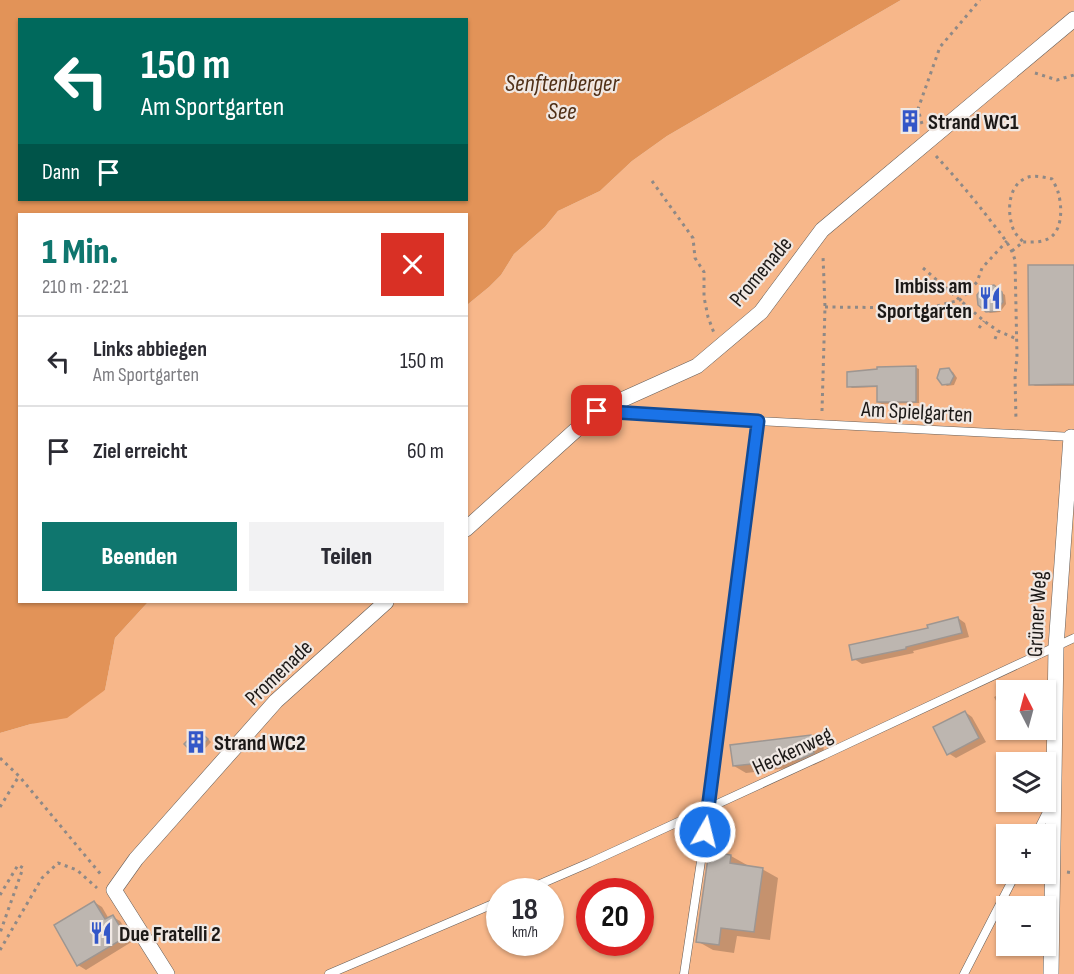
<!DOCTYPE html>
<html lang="de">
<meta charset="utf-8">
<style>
:root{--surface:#fff;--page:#f2f2f3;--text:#2b2b33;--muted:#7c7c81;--line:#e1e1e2;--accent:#0f766e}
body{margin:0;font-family:"Sofia Sans Condensed",sans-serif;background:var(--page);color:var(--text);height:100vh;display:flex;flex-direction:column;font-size:22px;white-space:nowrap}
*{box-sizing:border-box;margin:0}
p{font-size:20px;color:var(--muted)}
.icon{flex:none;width:33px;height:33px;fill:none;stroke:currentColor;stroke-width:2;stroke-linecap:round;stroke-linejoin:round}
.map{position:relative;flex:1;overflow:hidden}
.sheet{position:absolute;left:18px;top:213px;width:450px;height:390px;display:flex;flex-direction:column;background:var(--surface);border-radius:0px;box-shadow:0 2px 4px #0004}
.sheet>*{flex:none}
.banner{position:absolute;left:18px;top:18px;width:450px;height:183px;border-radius:0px;box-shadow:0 2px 4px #0004;background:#00695c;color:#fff;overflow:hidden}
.needle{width:39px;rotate:354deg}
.controls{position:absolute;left:996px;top:680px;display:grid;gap:12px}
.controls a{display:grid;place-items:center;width:60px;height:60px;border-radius:0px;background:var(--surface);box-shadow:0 2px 4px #0004;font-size:30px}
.speed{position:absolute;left:486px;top:878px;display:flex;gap:12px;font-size:30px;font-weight:700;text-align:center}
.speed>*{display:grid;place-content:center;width:78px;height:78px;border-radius:50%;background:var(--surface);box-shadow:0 2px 4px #0004;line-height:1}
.speed small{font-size:15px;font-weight:400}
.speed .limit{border:9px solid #d22;background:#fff;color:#111}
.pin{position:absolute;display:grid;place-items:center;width:51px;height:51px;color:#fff;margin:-26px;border-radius:12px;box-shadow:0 3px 9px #0006}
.me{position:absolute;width:66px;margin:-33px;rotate:8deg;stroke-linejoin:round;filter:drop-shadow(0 0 4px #0008)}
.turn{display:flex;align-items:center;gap:21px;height:126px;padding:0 24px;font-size:27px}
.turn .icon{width:78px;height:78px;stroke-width:2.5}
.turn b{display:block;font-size:42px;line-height:51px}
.then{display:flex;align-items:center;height:57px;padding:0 24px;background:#0003;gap:12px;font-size:22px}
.round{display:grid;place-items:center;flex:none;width:63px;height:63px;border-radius:0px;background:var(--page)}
.head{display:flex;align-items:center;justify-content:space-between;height:102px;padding:0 24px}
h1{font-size:36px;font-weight:800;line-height:45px;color:var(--accent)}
.button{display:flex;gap:12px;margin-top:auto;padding:12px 24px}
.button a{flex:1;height:69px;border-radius:0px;background:var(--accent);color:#fff;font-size:24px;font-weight:800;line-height:69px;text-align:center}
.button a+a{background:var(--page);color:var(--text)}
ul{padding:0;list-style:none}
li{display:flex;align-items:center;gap:18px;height:90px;padding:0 24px;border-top:2px solid var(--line)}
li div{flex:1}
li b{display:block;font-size:22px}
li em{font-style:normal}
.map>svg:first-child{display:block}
.green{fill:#f7b78a;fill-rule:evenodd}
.water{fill:#e29358;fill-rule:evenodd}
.shadow{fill:#0003}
.building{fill:#bdb6b0;stroke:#9e9691;stroke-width:1.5}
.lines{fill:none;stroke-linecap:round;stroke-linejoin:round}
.lane-casing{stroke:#655e59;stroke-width:9}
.street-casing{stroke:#655e59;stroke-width:16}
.path{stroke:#8f8986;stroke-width:3;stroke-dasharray:3 4.5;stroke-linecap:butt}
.lane{stroke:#fff;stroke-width:8}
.street{stroke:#fff;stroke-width:15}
.route-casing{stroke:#114b97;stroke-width:15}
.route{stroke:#1a73e8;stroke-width:10}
.labels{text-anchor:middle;stroke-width:4.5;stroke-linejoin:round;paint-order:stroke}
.poi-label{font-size:22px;font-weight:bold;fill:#1c1917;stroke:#f0e8e3;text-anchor:start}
.street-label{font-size:22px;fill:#1c1917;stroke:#f0e8e3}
.water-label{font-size:24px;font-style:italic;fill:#503017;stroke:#f0e8e3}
</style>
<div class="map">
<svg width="1074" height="974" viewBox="0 0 1074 974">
<rect width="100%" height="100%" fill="#f0e8e3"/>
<path class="green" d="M901 0H1074V974H0V733L31 724 105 690 115 638 148 602H466L467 305 489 287 501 275 514 254 545 227 558 211 600 191 632 161 667 136ZM1006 690H1046V729H1006ZM1006 762H1046V801H1006ZM1006 834H1046V873H1006ZM500 891H550V942H500ZM590 891H640V942H590ZM1006 906H1046V945H1006Z"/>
<path class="water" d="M0 0H901L667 136 632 161 600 191 558 211 545 227 514 254 501 275 489 287 467 305 466 214H20V602H148L115 638 105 690 67 718 31 724 0 733ZM20 20H466V200H20Z"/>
<path class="shadow" d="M1074 266V386H1035L1031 384Z
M997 289 1005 295 1006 304 1000 312 990 313 986 310Z
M915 367 919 369V403L882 404 878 402V387L852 388 849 386Z
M949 370 953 372 957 378 954 385 947 386 943 383Z
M958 618 965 623 969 637 913 651 914 653 862 664 854 659Z
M1025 682 1032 686 1034 690H1009Z
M1006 691V720L994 697Z
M965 712 972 717 986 742 956 758 948 753Z
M202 733 211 742 199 755 195 753Z
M811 737 823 744 825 760 814 765 746 773 734 766Z
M1004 762H1006V792L1003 791Z
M731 856 747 865V867L762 869 778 878 770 940 737 936 734 953 713 950 697 941Z
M94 902 102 907 109 919 113 917 120 921 133 941 86 970 78 965Z"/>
<path class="building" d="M1028 265H1074V384L1029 385Z
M994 285 1002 292 1003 302 996 311 986 312 978 305 977 295 983 287Z
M916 366V402H877V386L847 387V372L877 369V367Z
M949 368 954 376 950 384 942 385 937 378 940 369Z
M958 617 962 633 906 647V649L852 660 849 645 928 628 927 625Z
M965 711 979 738 947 755 933 727Z
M198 730 208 739 194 754 184 744Z
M811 735 814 753 801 759 733 766 730 745Z
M709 851 731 855 730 863 763 868 754 932 721 928 719 945 696 942Z
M94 901 105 919 113 915 126 937 77 966 54 925Z"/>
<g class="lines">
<g class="lane-casing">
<path id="lane" d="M605 411 758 421 1073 437
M1036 834 1050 806
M524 891 589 863 826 754 1074 638
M329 974 500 901
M684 974 709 808 758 421
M964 974 1016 873"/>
</g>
<g class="street-casing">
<path id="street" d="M466 529 597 411 697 366 761 312 822 230 1074 19
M167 974 114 890 136 859 276 701 386 602
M1051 974 1056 647 1071 437"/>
</g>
<path class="path" d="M1035 73 1057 80 1074 75
M922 124 918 109 940 47 980 0
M936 156C956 178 975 200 993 224 1002 235 1011 246 1015 260L1017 357 1015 375 1016 421
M652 181 693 238 695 258 704 272V297L708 317 714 333
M1012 251 1023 242C1020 238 1016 235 1014 231 1007 215 1007 188 1024 179 1032 174 1043 177 1052 179 1054 183 1057 188 1058 192 1062 205 1063 228 1051 237 1043 243 1032 242 1023 242
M923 268 984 321 998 331 1017 339
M825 307 929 308 960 300 977 282 982 268 1007 241
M979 328 984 321
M995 339 998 331
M822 411 825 307 823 256
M0 758 19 776 103 877
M0 807 19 776
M1067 872 1074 873
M0 895 18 865 23 868 0 933
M0 950 42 878 58 863 77 870 97 888"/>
<use href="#lane" class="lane"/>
<use href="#street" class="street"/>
</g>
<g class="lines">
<g class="route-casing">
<path id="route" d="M597 411 758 421 705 832"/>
</g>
<use href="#route" class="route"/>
</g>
<defs>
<g id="building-bare" transform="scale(1.8)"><path d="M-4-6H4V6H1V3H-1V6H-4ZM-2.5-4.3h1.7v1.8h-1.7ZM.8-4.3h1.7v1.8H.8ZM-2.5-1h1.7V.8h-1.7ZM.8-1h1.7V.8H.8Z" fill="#3357c8" stroke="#f0e8e3" stroke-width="2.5" paint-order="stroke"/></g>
<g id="restaurant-bare" transform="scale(1.8)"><path d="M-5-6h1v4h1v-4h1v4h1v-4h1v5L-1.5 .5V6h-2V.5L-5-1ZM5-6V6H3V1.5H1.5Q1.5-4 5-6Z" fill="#3357c8" stroke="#f0e8e3" stroke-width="2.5" paint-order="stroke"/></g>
</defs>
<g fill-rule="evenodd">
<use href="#building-bare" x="910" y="121"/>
<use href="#restaurant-bare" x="990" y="298"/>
<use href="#building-bare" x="196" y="742"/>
<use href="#restaurant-bare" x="101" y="933"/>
</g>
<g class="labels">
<g class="poi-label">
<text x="928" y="129">Strand WC1</text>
<text x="972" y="293" text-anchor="end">Imbiss am<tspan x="972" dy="25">Sportgarten</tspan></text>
<text x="214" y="750">Strand WC2</text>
<text x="119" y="941">Due Fratelli 2</text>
</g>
<g class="street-label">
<text transform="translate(760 271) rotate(-50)" y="8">Promenade</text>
<text transform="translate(917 411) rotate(3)" y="8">Am Spielgarten</text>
<text transform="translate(1036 614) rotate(-87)" y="8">Grüner Weg</text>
<text transform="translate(278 672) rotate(-44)" y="8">Promenade</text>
<text transform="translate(792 750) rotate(-25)" y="8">Heckenweg</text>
</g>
<g class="water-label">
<text x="562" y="91">Senftenberger<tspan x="562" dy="28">See</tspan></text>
</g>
</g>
</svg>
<div class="controls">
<a><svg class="needle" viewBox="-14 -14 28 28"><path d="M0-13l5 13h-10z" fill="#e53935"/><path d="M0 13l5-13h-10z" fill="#7c7c81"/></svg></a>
<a><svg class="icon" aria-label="layers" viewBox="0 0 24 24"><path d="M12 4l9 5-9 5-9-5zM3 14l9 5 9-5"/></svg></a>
<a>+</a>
<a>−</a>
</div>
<div class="speed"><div>18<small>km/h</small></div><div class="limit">20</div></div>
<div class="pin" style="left:597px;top:411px;background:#d93025"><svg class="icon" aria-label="arrive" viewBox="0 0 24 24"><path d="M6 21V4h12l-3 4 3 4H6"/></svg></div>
<svg class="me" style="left:705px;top:832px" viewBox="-20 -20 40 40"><circle r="17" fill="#1a73e8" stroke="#fff" stroke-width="3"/><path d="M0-11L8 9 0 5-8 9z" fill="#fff"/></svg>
<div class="banner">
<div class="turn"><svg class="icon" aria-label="left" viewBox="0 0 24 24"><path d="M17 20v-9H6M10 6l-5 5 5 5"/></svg><div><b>150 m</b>Am Sportgarten</div></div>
<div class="then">Dann<svg class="icon" aria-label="arrive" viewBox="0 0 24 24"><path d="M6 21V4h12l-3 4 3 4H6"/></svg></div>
</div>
<section class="sheet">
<div class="head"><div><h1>1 Min.</h1><p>210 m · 22:21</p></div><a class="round" style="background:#d93025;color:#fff"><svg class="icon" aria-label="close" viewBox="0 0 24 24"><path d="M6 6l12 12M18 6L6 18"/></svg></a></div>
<ul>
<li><svg class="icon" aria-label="left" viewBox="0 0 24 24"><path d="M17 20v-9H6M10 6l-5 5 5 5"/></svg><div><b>Links abbiegen</b><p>Am Sportgarten</p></div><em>150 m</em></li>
<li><svg class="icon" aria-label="arrive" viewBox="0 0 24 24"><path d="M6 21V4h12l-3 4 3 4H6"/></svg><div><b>Ziel erreicht</b></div><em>60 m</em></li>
</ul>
<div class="button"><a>Beenden</a><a>Teilen</a></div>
</section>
</div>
